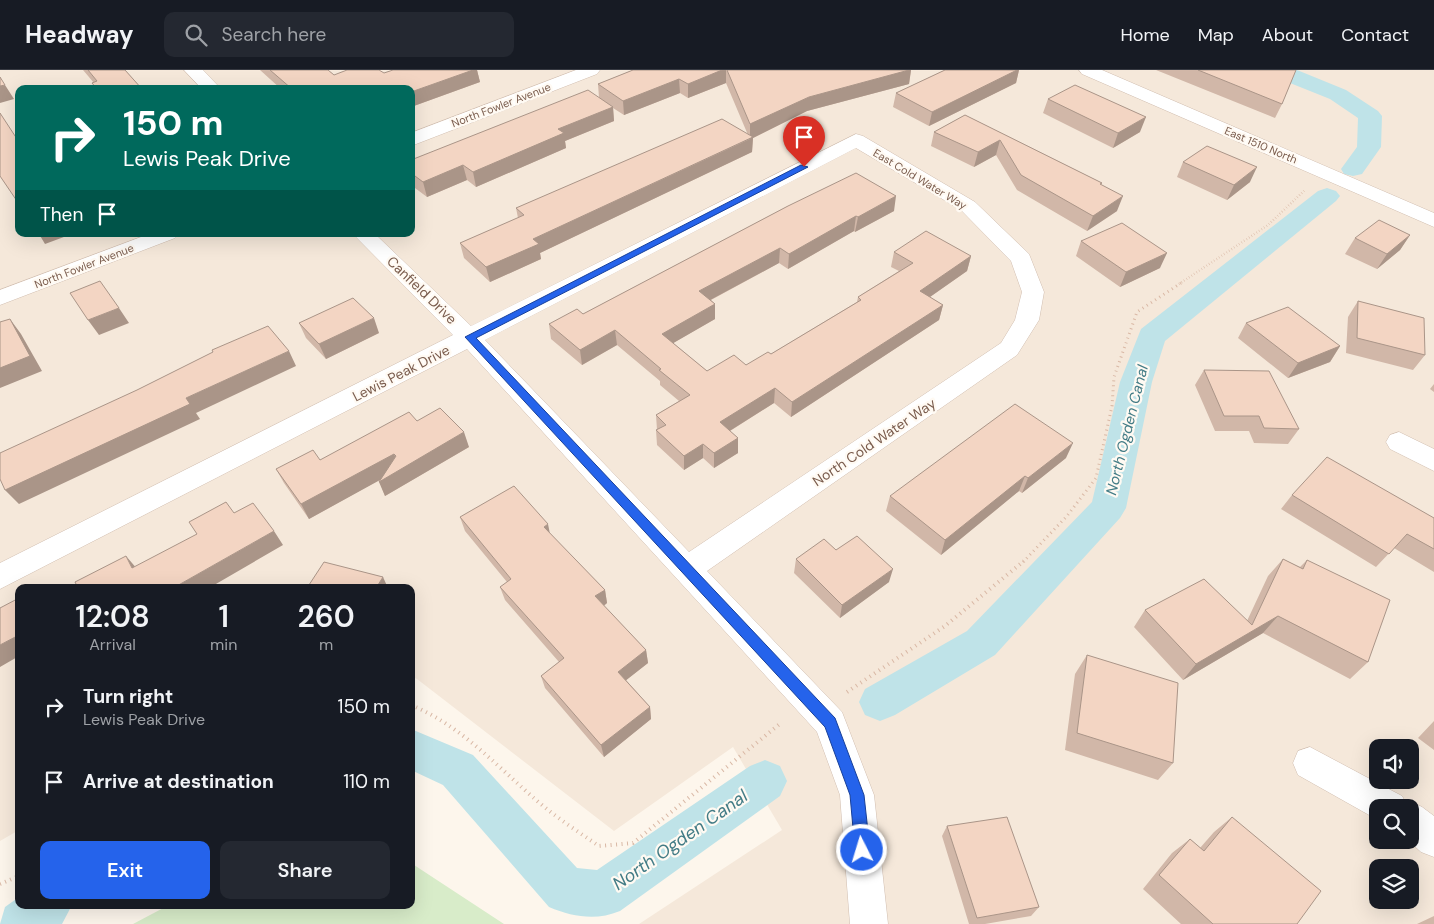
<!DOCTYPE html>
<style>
:root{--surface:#171b24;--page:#242831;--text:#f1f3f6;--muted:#9ea1a6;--line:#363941;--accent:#2563eb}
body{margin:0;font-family:"DM Sans",sans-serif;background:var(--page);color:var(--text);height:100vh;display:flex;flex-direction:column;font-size:19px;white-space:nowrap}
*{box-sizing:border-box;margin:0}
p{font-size:16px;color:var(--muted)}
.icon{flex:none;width:28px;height:28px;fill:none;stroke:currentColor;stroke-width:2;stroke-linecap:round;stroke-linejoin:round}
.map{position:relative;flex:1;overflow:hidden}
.side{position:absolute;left:15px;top:514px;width:400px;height:325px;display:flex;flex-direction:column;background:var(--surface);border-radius:10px;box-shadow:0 5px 20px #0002}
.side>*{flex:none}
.banner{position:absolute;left:15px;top:15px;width:400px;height:152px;border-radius:10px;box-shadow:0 5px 20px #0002;background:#00695c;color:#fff;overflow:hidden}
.buttons{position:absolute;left:1369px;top:669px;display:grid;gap:10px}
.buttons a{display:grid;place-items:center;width:50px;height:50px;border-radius:10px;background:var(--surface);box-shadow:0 5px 20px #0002;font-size:25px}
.pin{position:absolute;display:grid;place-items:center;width:42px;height:42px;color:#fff;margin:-51px -21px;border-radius:50% 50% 50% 0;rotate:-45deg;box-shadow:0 0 5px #0007}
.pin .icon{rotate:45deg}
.me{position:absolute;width:55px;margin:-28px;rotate:355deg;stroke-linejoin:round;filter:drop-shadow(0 0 4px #0008)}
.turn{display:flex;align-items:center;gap:18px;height:105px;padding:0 25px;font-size:22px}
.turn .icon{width:65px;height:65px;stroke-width:2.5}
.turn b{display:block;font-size:35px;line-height:42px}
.then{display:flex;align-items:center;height:48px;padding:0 25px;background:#0003;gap:10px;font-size:19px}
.eta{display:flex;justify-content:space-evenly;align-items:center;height:85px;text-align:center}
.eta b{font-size:30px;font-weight:600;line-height:35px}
.cta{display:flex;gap:10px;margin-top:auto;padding:10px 25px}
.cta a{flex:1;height:58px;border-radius:10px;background:var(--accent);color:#fff;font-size:20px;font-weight:600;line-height:58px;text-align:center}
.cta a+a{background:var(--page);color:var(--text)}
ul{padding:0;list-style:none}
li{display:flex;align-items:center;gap:15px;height:75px;padding:0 25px}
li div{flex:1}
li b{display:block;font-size:19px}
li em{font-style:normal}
header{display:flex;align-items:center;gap:30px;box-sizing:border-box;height:70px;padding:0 25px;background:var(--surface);border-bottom:1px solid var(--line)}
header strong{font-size:24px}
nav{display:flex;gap:28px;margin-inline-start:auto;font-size:18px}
.search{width:350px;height:45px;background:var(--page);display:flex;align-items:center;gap:12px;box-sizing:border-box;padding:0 18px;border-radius:10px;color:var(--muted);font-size:19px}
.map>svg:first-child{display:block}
.residential{fill:#f5e8da;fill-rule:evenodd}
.green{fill:#d8ecc9}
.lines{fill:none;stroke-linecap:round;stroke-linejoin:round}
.canal{fill:#bfe3e8;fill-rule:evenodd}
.street-casing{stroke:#d1beb0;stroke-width:1}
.path-far2{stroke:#d9b8a5;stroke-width:2.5;stroke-dasharray:0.5 2.5;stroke-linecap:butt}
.path-far1{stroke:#d9b8a5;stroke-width:3;stroke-dasharray:1 4;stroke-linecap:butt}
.path{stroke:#d9b8a5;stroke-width:4;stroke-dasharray:1 4.5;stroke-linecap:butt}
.street{fill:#fff;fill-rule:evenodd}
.wall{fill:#d1b7a8}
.shaded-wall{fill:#aa9588}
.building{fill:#f3d5c3;stroke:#aa9588}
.route{fill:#2563eb;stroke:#184099}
.labels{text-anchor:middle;stroke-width:4.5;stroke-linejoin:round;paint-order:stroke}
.far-street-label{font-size:11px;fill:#7a5c4d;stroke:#fffaf3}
.street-label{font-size:14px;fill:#7a5c4d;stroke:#fffaf3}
.water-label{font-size:15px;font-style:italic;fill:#437c86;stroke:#fffaf3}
.near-water-label{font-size:18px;font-style:italic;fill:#437c86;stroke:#fffaf3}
</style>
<header>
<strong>Headway</strong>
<div class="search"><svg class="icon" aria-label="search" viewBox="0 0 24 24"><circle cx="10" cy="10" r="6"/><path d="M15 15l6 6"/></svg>Search here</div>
<nav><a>Home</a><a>Map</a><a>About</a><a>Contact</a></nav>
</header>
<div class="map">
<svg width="1434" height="854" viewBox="0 0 1434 854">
<rect width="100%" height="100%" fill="#fdf6ec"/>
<path class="residential" d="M0 0H1434V854H639L782 760 733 677 614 761 417 609 411 606V518H19V760L0 771ZM19 19H411V164H19ZM1378 678H1410V710H1378ZM1378 738H1410V770H1378ZM1378 798H1410V830H1378Z"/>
<path class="green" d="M411 793 504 854H133L169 835H411Z"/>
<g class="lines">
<path class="canal" d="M1267 0H1297L1346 20 1378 41 1382 46 1381 77 1362 104 1353 106 1344 104 1341 99 1357 77 1358 48 1330 29 1270 5Z
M1327 118 1336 121 1340 126 1336 131 1165 271 1152 312 1126 438 1120 448 995 585 895 645 880 651 865 645 859 632 865 619 967 561 1092 432 1120 312 1141 259 1318 121Z
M411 659 473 685 577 798 597 800 750 696 765 690 780 696 787 711 780 726 620 841C596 851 573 847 549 837L443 715 411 700Z
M19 827V835H72L62 854H0L5 837Z"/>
<g class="street-casing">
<path id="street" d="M184 0H203L221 19H202Z
M576 0H600L597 4 411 76V63Z
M1079 0H1102L1434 143V157L1082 4Z
M856 64 863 66 975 132 1029 184 1044 222 1039 250 1017 285 707 501 842 642 874 725 888 854H850L840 725 817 662 467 279 0 519V493L453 265 353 164H375L471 256ZM856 78 961 140 1011 191 1022 222 1015 250 1001 273 689 482 485 270Z
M149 164H179L175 168 0 235V220Z
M1399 362 1434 379V401L1390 379 1386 372 1390 365Z
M1310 677 1402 726 1406 733 1410 731 1422 737 1434 746V787L1421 782 1408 770H1410V738H1378V750L1298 705 1293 693 1298 681Z"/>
</g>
<path class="path-far2" d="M1179 214 1268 155 1305 120"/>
<path class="path-far1" d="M1023 492 1067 446 1096 408 1112 336 1114 307 1137 242 1181 213"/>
<path class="path" d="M847 622 945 556 1024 491
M411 635C464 657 499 699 542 735 560 750 580 763 599 776L633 773 781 653
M0 814 19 806"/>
<use href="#street" class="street"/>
</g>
<path class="wall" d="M83 0H125L142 19H96L92 13H94Z
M260 0H328L334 5 384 3 393 0H477L480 12 411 37V19H281Z
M633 0H911L909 14 807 41 753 68 752 82 540 183 541 189 490 212 464 188 460 173 518 148 516 138 748 65 726 13 688 28 680 23 624 45 613 38 614 51 565 71 566 78 476 117 467 110 427 127 411 115V90L599 28 598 14Z
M945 0H1019L1016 13 929 56 893 37 896 23Z
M1156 0H1296L1282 34 1275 48Z
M1048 29 1140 62 1113 78 1043 43Z
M965 45 1102 113 1101 115 1117 141 1087 161 1017 120 996 85 974 97 931 76 934 62Z
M1183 92 1250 112 1227 130 1177 107Z
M788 136 894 141 855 162 854 161 788 199 779 193 711 230 715 234V249L673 273 707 301 746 295 771 284 857 232 858 227 899 201 891 197 894 182 971 186 967 201 930 227 943 235 939 250 791 347 774 333 730 361 738 368V383L714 398 703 388 684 400 657 375 656 360H657L656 345 679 331 660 315V311L617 275 582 295 551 269 549 254 583 244Z
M1410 165 1400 180 1377 199 1345 184 1355 168Z
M1081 171 1160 198 1120 217 1076 186Z
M1358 231 1425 285 1413 300 1346 283 1348 247Z
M299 253 379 263 326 289 306 268Z
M1246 253 1340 276 1330 292 1288 308 1238 268Z
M1204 300 1299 359 1288 374 1254 373 1249 361H1215L1195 315Z
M1434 314V322L1430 319Z
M417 351 469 377 385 426 379 410 309 449 284 413 276 399 320 390Z
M1066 388 1022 423 1019 421 941 485 886 441 890 426Z
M1292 425 1434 448V502L1394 478 1376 497 1281 439Z
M460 447 550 464 605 520 607 533 604 536 646 580 648 593 626 610 650 637 651 649 604 687 545 618 541 606 559 592 505 530 500 517 507 512 465 461Z
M796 489 889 512 840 548 794 503Z
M1283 489 1300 497 1307 490 1368 592 1350 609 1263 563 1183 610 1134 557 1145 540 1247 551 1268 506Z
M1087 585 1173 693 1158 710 1065 680 1075 604Z
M1434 651V680L1418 668Z
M1232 747 1297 854H1181L1143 819 1172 783 1190 769 1200 778 1214 762Z
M947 756 1039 837 1031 846 985 854H969L942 766Z
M1434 846V854H1417Z"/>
<path class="shaded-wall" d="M473 0H477L480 12 411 37V22Z
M722 0H726V13L688 28V14Z
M909 0H911L909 14 807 41 753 68 752 82 540 183 541 189 490 212 486 197 533 169 750 69V54L809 27Z
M1017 0H1019L1016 13 929 56 932 42Z
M679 9 680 23 624 45 623 31Z
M5 15 14 29 0 33V16Z
M613 37 614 51 565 71 566 78 476 117 473 102 558 59Z
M1146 47 1140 62 1113 78 1118 63Z
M1000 70 996 85 974 97 978 82Z
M463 95 467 110 427 127 423 112Z
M1257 97 1250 112 1227 130 1234 115Z
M896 126 894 141 855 162 858 147Z
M1123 126 1117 141 1087 161 1093 146Z
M856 146 854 161 788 199 789 184Z
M39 164H72L45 174Z
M1410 165 1400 180 1377 199 1387 184Z
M780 178 779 193 699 236V221Z
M1167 183 1160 198 1120 217 1126 202Z
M971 186 967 201 917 236 920 221Z
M715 234V249L663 279 662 264Z
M943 235 939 250 791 347 792 332Z
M119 238 129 253 99 265 88 250Z
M374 248 379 263 326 289 319 274Z
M10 249 21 264 42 301 0 318V298Z
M615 260 617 275 582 295 580 280Z
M1340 276 1330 292 1288 308 1298 293Z
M289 281 296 296 196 343 200 349 19 434 5 420 186 328Z
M775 318 774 333 720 367V352Z
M464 362 469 377 385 426 379 412Z
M738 368V383L714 398V383Z
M1073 373 1066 388 1022 423 1028 408Z
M703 374V388L684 400V386Z
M394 384 400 399 309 449 301 434Z
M1025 406 1019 421 941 485 945 470Z
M548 454 551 469 544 457Z
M274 461 283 475 209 518H175V517Z
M126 486 138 500 132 498Z
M893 499 889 512 840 548 842 535Z
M383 507 388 518H376Z
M605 520 607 533 598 540 595 526Z
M1278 546 1263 563 1183 610 1196 594Z
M19 565V586L0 597V575Z
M646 580 648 593 620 615 618 602Z
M650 637 651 649 604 687 601 675Z"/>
<path class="building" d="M88 0H125L142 19H97L92 13 97 11Z
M270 0H328L334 5 347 0H379L384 3 393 0H473L411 22V19H292Z
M633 0H722L688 14 679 9 623 31 598 14Z
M727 0H909L809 27 750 54Z
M945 0H1017L932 42 896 23Z
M1198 0H1296L1282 34Z
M0 7 5 15 0 16Z
M1075 15 1146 47 1118 63 1048 29Z
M588 20 613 37 558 59 564 63 473 102 463 95 423 112 411 103V90Z
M0 43 19 72V134L0 106Z
M965 45 1102 113 1100 114 1123 126 1093 146 1021 105 1000 70 978 82 934 62Z
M722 49 753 67 533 169 539 174 486 197 460 173 524 145 516 138Z
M1207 76 1257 97 1234 115 1183 92Z
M856 103 896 126 858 147 856 146 789 184 780 178 699 221 715 234 662 264 707 301 734 285 746 295 768 282 771 284 861 230 858 227 913 193 894 182 926 161 971 186 920 221 943 235 792 332 775 318 720 352 738 368 714 383 703 374 684 386 656 360 666 355 656 345 690 325 659 300 661 299 615 260 580 280 549 254 577 239 583 244 788 136Z
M1379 150 1410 165 1387 184 1355 168Z
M1122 153 1167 183 1126 202 1081 171Z
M100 211 119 238 88 250 70 223Z
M353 228 374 248 319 274 299 253Z
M1358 231 1424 248 1425 285 1357 268Z
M1288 237 1340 276 1298 293 1246 253Z
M10 249 30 286 0 298V252Z
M268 256 289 281 186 328 190 334 5 420 0 409V383L137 320 213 282 212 280Z
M1204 300 1269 301 1299 359 1264 358 1259 346H1224Z
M1015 334 1073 373 1028 408 1025 406 945 470 890 426Z
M440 338 464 362 379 412 396 386 394 384 301 434 276 399 313 380 320 390 409 342 417 351Z
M1327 387 1434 448V479L1407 464 1389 484 1292 425Z
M514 416 548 454 544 457 605 520 595 526 646 580 618 602 650 637 601 675 541 606 564 588 500 517 511 509 460 447Z
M226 432 234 443 253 433 274 461 175 517V518H78L75 512 126 486 132 498 197 464 189 452Z
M857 466 893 499 842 535 796 489 824 469 836 480Z
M1283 489 1303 499 1307 490 1390 530 1368 592 1278 546 1196 594 1145 540 1204 509 1252 555Z
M324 492 383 507 376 518H307Z
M19 528V565L0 575V538Z
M1087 585 1178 613 1173 693 1077 663Z
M1007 747 1039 837 977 848 947 756Z
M1232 747 1321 821 1297 854H1213L1159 805 1190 769 1204 781Z"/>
<path class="route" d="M801 95 808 97 476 268 835 648 864 725 870 780 868 786 862 788 857 786 855 780 850 725 825 657 465 267Z"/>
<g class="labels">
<g class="far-street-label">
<text transform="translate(501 35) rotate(-21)" y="4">North Fowler Avenue</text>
<text transform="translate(1261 75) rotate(23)" y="4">East 1510 North</text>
<text transform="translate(920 109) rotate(31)" y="4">East Cold Water Way</text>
<text transform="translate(84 196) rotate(-21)" y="4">North Fowler Avenue</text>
</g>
<g class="street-label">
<text transform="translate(422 220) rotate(44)" y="5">Canfield Drive</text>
<text transform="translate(401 303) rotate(-27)" y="5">Lewis Peak Drive</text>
<text transform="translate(874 372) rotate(-34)" y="5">North Cold Water Way</text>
</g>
<g class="water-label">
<text transform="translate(1127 360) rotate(-76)" y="5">North Ogden Canal</text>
</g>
<g class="near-water-label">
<text transform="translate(680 770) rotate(-35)" y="6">North Ogden Canal</text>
</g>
</g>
</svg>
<div class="buttons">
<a><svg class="icon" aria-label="sound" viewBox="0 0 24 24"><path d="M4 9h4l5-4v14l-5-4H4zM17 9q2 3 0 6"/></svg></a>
<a><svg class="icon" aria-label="search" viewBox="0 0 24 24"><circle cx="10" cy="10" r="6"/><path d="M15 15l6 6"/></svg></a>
<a><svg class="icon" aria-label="layers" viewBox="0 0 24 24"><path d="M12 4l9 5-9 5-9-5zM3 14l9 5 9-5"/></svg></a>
</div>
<div class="pin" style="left:804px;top:97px;background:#d93025"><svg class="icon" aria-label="arrive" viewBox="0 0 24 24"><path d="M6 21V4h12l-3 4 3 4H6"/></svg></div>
<svg class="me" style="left:862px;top:780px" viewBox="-20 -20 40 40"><circle r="17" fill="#2563eb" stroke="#fff" stroke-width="3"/><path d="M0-11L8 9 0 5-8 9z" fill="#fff"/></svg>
<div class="banner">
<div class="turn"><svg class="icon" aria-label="right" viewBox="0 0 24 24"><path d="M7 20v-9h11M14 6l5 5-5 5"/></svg><div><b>150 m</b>Lewis Peak Drive</div></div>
<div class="then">Then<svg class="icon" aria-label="arrive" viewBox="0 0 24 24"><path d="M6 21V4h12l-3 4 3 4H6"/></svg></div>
</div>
<section class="side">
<div class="eta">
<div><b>12:08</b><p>Arrival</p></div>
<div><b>1</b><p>min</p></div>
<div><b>260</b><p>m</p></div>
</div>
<ul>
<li><svg class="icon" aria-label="right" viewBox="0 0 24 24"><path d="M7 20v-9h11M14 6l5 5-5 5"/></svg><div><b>Turn right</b><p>Lewis Peak Drive</p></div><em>150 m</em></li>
<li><svg class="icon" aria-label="arrive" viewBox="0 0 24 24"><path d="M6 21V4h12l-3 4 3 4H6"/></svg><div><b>Arrive at destination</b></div><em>110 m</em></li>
</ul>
<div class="cta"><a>Exit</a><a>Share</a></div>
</section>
</div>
